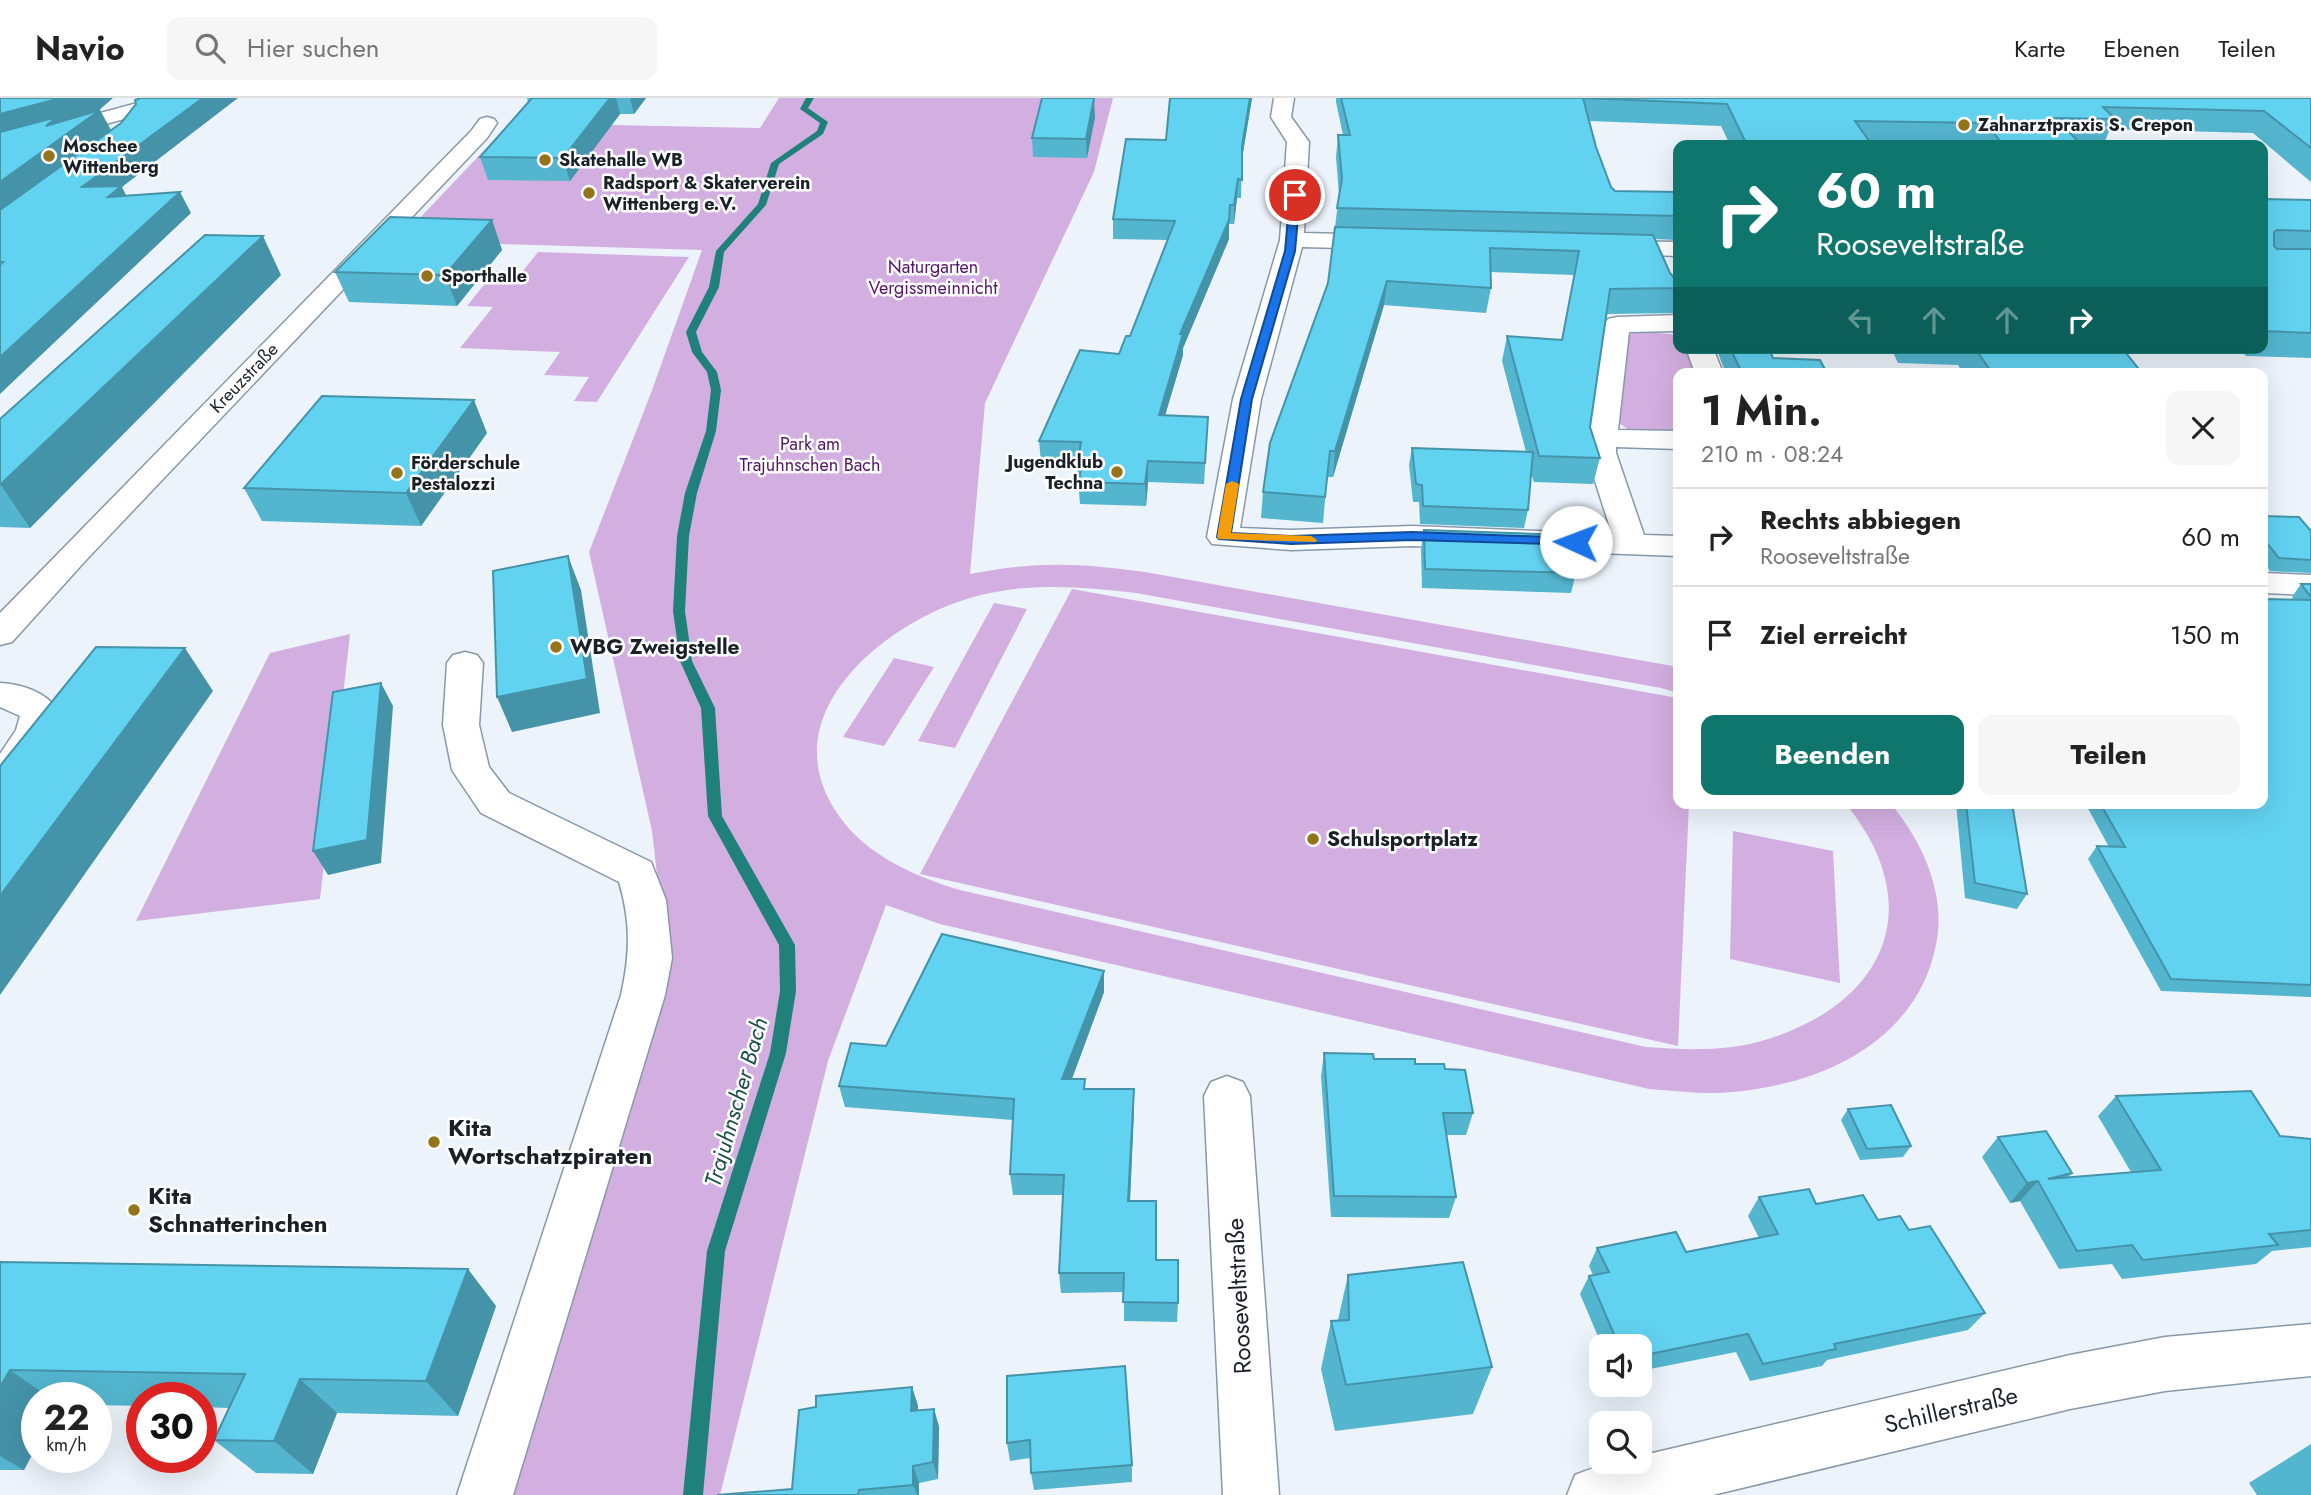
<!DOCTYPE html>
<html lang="de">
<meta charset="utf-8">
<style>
:root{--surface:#fff;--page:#f6f6f6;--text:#222;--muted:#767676;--line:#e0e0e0;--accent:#0f766e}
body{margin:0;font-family:Jost,sans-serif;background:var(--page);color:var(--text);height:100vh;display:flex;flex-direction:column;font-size:26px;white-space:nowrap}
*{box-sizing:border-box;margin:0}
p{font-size:23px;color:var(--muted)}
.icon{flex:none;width:38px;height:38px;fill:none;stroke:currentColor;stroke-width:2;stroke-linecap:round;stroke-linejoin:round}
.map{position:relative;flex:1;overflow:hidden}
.side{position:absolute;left:1673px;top:270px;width:595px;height:441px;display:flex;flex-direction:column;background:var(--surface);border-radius:14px;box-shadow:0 7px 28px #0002}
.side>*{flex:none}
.guide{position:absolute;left:1673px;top:42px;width:595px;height:214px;border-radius:14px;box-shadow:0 7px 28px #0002;background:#0f766e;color:#fff;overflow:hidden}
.controls{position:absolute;left:1589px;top:1236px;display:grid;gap:14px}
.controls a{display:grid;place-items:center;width:63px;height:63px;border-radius:14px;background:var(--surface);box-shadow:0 7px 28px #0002;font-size:35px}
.speed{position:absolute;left:21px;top:1284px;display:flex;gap:14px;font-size:35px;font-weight:700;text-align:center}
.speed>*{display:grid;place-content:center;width:91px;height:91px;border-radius:50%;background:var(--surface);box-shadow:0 7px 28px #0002;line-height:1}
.speed small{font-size:18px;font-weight:400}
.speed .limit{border:10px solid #d22;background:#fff;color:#111}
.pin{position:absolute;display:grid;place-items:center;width:60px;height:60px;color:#fff;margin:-30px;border:4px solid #fff;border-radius:50%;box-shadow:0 2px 7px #0007}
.me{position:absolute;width:77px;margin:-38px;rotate:272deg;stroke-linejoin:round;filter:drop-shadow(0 0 5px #0008)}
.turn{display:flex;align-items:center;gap:24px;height:147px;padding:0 28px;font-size:32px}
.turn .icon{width:91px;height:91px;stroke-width:2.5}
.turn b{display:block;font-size:49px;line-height:60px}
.lanes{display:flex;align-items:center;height:66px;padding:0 28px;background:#0003;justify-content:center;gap:35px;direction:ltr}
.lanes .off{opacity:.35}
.round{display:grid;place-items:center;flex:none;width:74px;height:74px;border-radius:14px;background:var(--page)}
.headline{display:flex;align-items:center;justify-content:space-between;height:119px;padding:0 28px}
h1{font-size:42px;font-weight:700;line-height:52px}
.primary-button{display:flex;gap:14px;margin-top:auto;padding:14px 28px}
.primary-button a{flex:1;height:80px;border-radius:14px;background:var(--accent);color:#fff;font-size:28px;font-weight:700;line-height:80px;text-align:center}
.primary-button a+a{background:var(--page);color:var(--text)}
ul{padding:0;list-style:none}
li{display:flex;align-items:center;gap:21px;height:98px;padding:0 28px;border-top:2px solid var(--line)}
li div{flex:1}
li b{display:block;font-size:26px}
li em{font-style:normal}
header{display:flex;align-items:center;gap:42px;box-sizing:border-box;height:98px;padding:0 35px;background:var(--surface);border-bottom:2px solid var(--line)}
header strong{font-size:33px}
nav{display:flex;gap:38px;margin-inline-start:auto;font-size:24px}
.search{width:490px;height:63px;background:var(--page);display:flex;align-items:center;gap:18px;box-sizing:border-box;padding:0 24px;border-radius:14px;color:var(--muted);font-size:26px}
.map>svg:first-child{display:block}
.green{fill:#d3afe1}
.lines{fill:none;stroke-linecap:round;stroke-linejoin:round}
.stream{fill:#20817b;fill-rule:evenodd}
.minor-casing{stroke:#8798ab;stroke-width:3}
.tertiary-casing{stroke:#8798ab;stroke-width:3}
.minor{fill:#fff;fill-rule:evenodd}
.tertiary{fill:#fff;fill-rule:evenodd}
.wall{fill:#54b5cf}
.shaded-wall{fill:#4593a9}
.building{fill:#62d2f1;stroke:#4593a9;stroke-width:2}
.route{fill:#1a73e8;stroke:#114b97;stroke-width:2}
.slow{fill:#f59e0b}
.poi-dot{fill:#93741a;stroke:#fff;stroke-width:2.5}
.labels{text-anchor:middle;stroke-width:5;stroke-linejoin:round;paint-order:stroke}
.far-poi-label{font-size:18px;font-weight:bold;fill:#1a2028;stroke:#fff;text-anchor:start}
.far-park-label{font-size:18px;fill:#531567;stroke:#fff}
.far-street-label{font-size:18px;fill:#1a2028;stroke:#fff}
.poi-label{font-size:21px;font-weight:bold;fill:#1a2028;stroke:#fff;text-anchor:start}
.water-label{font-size:23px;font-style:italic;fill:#1b504a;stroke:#fff}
.near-poi-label{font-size:24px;font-weight:bold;fill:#1a2028;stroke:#fff;text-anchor:start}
.near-street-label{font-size:24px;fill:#1a2028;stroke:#fff}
</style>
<header>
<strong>Navio</strong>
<div class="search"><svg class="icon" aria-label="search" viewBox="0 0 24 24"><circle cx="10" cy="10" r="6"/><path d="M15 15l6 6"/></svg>Hier suchen</div>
<nav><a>Karte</a><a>Ebenen</a><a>Teilen</a></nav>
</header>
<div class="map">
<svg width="2311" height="1397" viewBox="0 0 2311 1397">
<rect width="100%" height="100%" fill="#ecf3fb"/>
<path class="green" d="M779 0H1113L1094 74 985 305 970 476C1036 463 1078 465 1145 474L1678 569V595L1661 590 1136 495C1072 487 1008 483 947 508 860 544 769 634 846 727 874 761 920 780 960 792L1646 949C1687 952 1728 954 1768 941 1888 903 1928 806 1845 705H1890C1921 741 1945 793 1937 841 1921 941 1825 986 1733 994 1705 997 1677 993 1649 991L940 826 886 807 828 963 720 1397H509L667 862 652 733 589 454 651 295 702 152 398 143 510 25 760 30Z
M538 154 689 159 597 304 574 303 589 279 544 277 560 254 460 250 493 209 467 208 495 173 522 174Z
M1638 233 1678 237V250H1691L1701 275H1678V338L1635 336 1616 323 1624 239Z
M1072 491 1678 600V705H1689L1678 948 920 776Z
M994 505 1027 511 955 650 918 643Z
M350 536 320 801 136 823 270 555Z
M894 560 934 569 884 648 843 639Z
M1733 733 1833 753 1840 885 1730 861Z"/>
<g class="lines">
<path class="stream" d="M806 0H814L808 10 828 24 823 36 779 66 766 107 724 154 719 189 696 234 702 254 717 274 721 292 716 333 697 395 689 438 685 513 692 563 715 610 722 718 795 847 796 893 786 955 725 1153 703 1397H683L707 1153 770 955 780 893 779 847 708 718 701 610 680 563 673 513 677 438 685 395 706 333 711 292 707 274 692 254 686 234 709 189 716 153 758 106 771 65 817 33 820 25 800 11Z"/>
<g class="minor-casing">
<path id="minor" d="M1274 0H1294L1291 19 1309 44 1304 135 1385 137 1393 139 1397 144 1393 149 1385 151 1302 149 1261 301 1240 430 1291 432 1412 428 1612 436 1586 355 1604 227 1608 221 1617 219 1678 217V233L1629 234 1618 332 1678 333V351L1616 349V355L1644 437 1678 438V458L1412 448 1291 452 1212 446 1207 439 1233 301 1280 142 1287 44 1271 19Z
M487 19 494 21 497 25 487 40 87 461 12 544 0 547V515L472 32 480 21Z
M1606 143 1678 144V158L1597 155 1594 150 1597 145Z
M1686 250H1713L1723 275H1695Z
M2263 475 2311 477V497L2263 495Z
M465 554 477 557 483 565 479 627 489 669 509 695 651 764 666 802 672 860 665 897 513 1397H457L621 897C630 857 631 824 619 784L481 715 452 672 443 627 447 565 453 557Z
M0 585C21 586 47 594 58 613L52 634 13 695 0 699V656L16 632 20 618 0 609Z
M1227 978 1243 984 1250 998 1279 1397H1223L1204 998 1211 984Z"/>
</g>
<g class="tertiary-casing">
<path id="tertiary" d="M156 0H189L186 4 0 55V42Z
M2311 1226V1278L2165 1293 2070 1311 1713 1397H1567L1575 1377C1597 1368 1616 1363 1640 1363V1358L2070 1257 2165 1239Z"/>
</g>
<use href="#minor" class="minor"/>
<use href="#tertiary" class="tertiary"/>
</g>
<path class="wall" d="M527 0H646L634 16H620L570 83 488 82 480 59 528 4Z
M1252 0 1242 61 1241 100H1237L1234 126H1229V141L1183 250V257L1165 317 1208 319 1204 386 1148 384 1146 408 1080 406 1077 370 1078 365 1041 364 1039 343 1119 256 1130 238 1168 142 1113 141V121L1166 42Z
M1336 0H2311V84L2253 35 2110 31 2105 43 2077 42 2082 47H1977L1871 45 1872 47H1730L1721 28 1589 23 1596 49 1611 89 1615 93 1678 94V142L1655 141 1670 175 1675 181 1678 182V215L1607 216 1590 329 1600 360 1593 386 1534 384 1531 375 1528 412 1524 430 1420 426 1419 404H1413L1409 367 1412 350 1526 354 1502 263 1507 238 1562 242 1574 177 1490 174 1491 190 1486 215 1384 207 1333 379H1327L1323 425 1261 420 1263 394 1328 185 1339 97 1336 59 1338 37H1343L1336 4Z
M1095 19 1087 60 1033 59 1032 40Z
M2263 101 2311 102V260L2246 258 2238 250H2263Z
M492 122 502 152 457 208 349 204 335 174Z
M281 177 30 430 0 429V321Z
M1716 250H1769L1773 260 1827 275H1724L1725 273Z
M1891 250H2038L2039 252H2042L2040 250H2122L2142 275H1963L1958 267 1898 265Z
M487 335 421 428 262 423 244 390Z
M2263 418 2311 433V475L2270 473 2263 463Z
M1424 432 1576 475 1571 495 1422 490 1421 451Z
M2301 486H2311V899L2161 893 2088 761 2097 748 2109 749 2085 705H2263L2294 502 2292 499Z
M1956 705H2012L2027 796 2017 811 1965 800Z
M1104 894 1072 981 1085 991 1134 1012 1130 1103 1156 1162 1178 1205 1177 1224 1124 1223V1194L1061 1195 1059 1175 1063 1097H1013L1010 1076 1013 1022 845 1009 839 988 886 948Z
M1324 955 1415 966 1445 971 1473 1015 1466 1037H1446L1456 1099 1449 1120 1331 1119 1321 978Z
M2116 998 2280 1038 2311 1041V1149L2272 1153 2256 1166 2122 1181 2112 1166 2059 1171 2020 1103 2010 1105 1982 1059 1998 1039 2072 1075 2068 1079 2131 1074 2098 1018Z
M1848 1011 1911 1048 1903 1059 1860 1062 1841 1022Z
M1759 1099 1816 1106 1878 1122 1909 1132 1985 1215 1968 1232 1827 1262 1822 1268 1750 1283 1736 1254 1640 1273V1248H1602L1580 1196 1589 1178 1593 1177 1589 1168 1597 1150 1686 1154 1759 1140 1748 1118Z
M0 1164 496 1208 458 1318 337 1315 313 1376 256 1375 214 1342 229 1310 201 1309V1300H142V1308L96 1307V1300H37L24 1372H0Z
M1348 1177 1492 1269 1473 1316 1335 1333 1321 1271 1331 1223 1338 1222Z
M1007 1278 1132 1367V1384L1034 1392 1031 1375 1030 1360 1010 1363 1007 1345Z
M912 1289 918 1308V1312L934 1311 939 1329 938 1381 919 1385V1397H717L792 1391Z
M2311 1346V1397H2257L2249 1385Z"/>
<path class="shaded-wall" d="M61 0H113L98 13 100 12 111 32 0 115V16Z
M203 0H238L122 89 132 109 82 89Z
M610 0H616L620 16 570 83 563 60Z
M630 0H646L634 16Z
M1094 0 1095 19 1087 60 1086 41Z
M1250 0H1252L1241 66 1242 48Z
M1238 81 1237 100 1234 126V107Z
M180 94 191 115 0 296V259Z
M492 122 502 152 457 208 445 177Z
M1229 122V141L1183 250V257L1159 338V317L1180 236Z
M263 138 281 177 30 430 1 387Z
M1387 183 1384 207 1333 379 1335 353Z
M474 302 487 335 421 428 406 395Z
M1148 363V384L1146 408 1145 386Z
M568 458 581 492 600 615 512 634 497 599Z
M185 550 213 593 0 897V798Z
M381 585 393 608 381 765 328 777 313 753Z
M1104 873V894L1064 1002 1062 981Z
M1134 991V1012L1129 1123 1128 1103Z
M2038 1083 2020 1103 2010 1105 2027 1085Z
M468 1171 496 1208 458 1318 426 1283Z
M10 1272 50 1300H37V1348L24 1372 0 1358V1289Z
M300 1281 337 1315 313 1376 274 1343Z
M912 1289 918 1308 917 1331 911 1313Z
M934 1311 939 1329 938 1381 933 1364Z
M913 1368 919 1385V1397H917L913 1387Z"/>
<path class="building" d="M0 0H61L0 16Z
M141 0H203L82 89 121 88 108 99 180 94 0 259V167L3 164H0V112L121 25 136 6 135 2Z
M532 0H610L563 60 480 59Z
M1042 0H1094L1086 41 1032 40Z
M1170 0H1250L1242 48V82L1238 81 1234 107H1230L1229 122 1180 236H1183L1159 317 1208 319 1205 365 1148 363 1145 386 1079 384 1081 370H1077L1081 344 1039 343 1080 252 1119 256 1126 238H1130L1175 123 1113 121 1126 41 1166 42Z
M1341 0H2311V50L2264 13 2103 9 2115 21 2055 20 2082 47H2003L1986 25 1855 23 1872 47H1747L1727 6 1583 0 1596 49 1611 89 1615 93 1678 94V118L1337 110 1342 81 1338 37H1350Z
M100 12 0 84V34L57 19 46 28Z
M2263 101 2311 102V133L2277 132 2274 134V148L2277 151H2311V235L2263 233V107H2265L2263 105Z
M390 119 492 122 445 177 335 174Z
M1335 129 1653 137 1670 175 1675 181 1678 182V190L1610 191 1590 329 1600 360 1539 358 1507 238 1562 242 1579 153 1490 150 1491 190 1387 183 1335 353H1330L1325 399 1263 394 1270 345 1328 185Z
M205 137 263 138 0 387V321Z
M1733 250H1769L1773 260 1820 262 1827 275H1742L1731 252Z
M1975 250H2038L2039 252H2068L2070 250H2122L2142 275H1992Z
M322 298 474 302 406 395 244 390Z
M1412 350 1533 354 1528 412 1423 408 1422 387 1416 386Z
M2263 418 2299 419 2311 433V462L2279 460 2263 440Z
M1424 432 1566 437 1576 475 1425 471Z
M568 458 587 581 497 599 493 473Z
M2301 486H2311V499Z
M2263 501 2311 502V887L2171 881 2097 748 2125 749 2100 705H2263Z
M96 549 185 550 0 798V668Z
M381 585 367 742 313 753 333 594Z
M1966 705H2012L2027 796 1975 785Z
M942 836 1104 873 1062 981H1085L1084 991H1134L1128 1103H1156V1162H1178V1205L1123 1204 1124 1175H1059L1064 1077 1010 1076 1014 1001 839 988 851 945 886 948Z
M1324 955 1373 956 1374 961H1415V966H1444L1445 971 1465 972 1473 1015H1443L1456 1099 1334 1098Z
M2251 993 2280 1038 2311 1041V1132L2269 1136 2278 1147 2143 1162 2132 1147 2077 1153 2038 1083 2027 1085 1998 1039 2046 1033 2072 1075 2048 1081 2161 1072 2116 998Z
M1891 1007 1911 1048 1867 1051 1848 1011Z
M1809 1091 1816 1106 1863 1097 1878 1122 1900 1118 1909 1132 1930 1128 1985 1215 1834 1246 1836 1251 1763 1266 1748 1236 1640 1258V1248H1619L1589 1178 1609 1174 1597 1150 1676 1134 1686 1154 1778 1136 1759 1099Z
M0 1164 468 1171 426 1283 300 1281 274 1343 214 1342 245 1276 10 1272 0 1289Z
M1463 1164 1492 1269 1346 1287 1331 1223 1349 1222 1348 1177Z
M1125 1268 1132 1367 1031 1375 1030 1342 1007 1345V1278Z
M912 1289 911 1313 934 1311 933 1364 913 1368V1387L859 1392 858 1397H717L792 1391 799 1312 816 1309V1298Z"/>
<path class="route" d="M1295 94 1300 97 1295 153 1252 301 1231 435 1291 438 1412 434 1576 440 1581 441V447L1412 442 1291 446 1219 441 1217 439 1241 301 1285 153 1290 97Z"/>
<path class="slow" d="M1232 383 1239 386 1231 435 1311 438 1317 442 1316 444 1219 441 1217 439 1226 386Z"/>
<g class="poi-dot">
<circle cx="1964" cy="27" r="7"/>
<circle cx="49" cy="58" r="7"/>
<circle cx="545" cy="62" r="7"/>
<circle cx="589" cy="95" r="7"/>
<circle cx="427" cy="178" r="7"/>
<circle cx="1117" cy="374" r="7"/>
<circle cx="397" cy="375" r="7"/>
<circle cx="556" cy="549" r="7"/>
<circle cx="1313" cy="741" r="7"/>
<circle cx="434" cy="1044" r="7"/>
<circle cx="134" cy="1112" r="7"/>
</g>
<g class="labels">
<g class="far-poi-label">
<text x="1978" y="33">Zahnarztpraxis S. Crepon</text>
<text x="63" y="54">Moschee<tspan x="63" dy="21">Wittenberg</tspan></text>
<text x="559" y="68">Skatehalle WB</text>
<text x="603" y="91">Radsport &amp; Skaterverein<tspan x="603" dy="21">Wittenberg e.V.</tspan></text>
<text x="441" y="184">Sporthalle</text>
<text x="1103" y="370" text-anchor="end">Jugendklub<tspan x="1103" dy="21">Techna</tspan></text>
<text x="411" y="371">Förderschule<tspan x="411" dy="21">Pestalozzi</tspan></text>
</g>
<g class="far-park-label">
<text x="933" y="175">Naturgarten<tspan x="933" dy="21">Vergissmeinnicht</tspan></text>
<text x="810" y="352">Park am<tspan x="810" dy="21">Trajuhnschen Bach</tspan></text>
</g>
<g class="far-street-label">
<text transform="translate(244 280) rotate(-46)" y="6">Kreuzstraße</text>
</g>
<g class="poi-label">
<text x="570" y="556">WBG Zweigstelle</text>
<text x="1327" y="748">Schulsportplatz</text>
</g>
<g class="water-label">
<text transform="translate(736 1004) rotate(-74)" y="8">Trajuhnscher Bach</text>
</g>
<g class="near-poi-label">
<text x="448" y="1038">Kita<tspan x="448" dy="28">Wortschatzpiraten</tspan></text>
<text x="148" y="1106">Kita<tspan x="148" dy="28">Schnatterinchen</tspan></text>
</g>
<g class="near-street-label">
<text transform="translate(1239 1198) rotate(-93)" y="8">Rooseveltstraße</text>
<text transform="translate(1951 1312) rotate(-13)" y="8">Schillerstraße</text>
</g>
</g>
</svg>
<div class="controls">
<a><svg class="icon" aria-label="sound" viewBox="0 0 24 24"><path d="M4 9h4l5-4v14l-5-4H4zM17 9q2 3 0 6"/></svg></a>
<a><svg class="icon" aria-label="search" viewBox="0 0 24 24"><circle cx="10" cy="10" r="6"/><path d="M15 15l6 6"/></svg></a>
</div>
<div class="speed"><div>22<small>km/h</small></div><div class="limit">30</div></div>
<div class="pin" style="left:1295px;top:97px;background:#d93025"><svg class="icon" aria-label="arrive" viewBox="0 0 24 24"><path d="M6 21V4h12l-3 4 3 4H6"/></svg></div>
<svg class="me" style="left:1576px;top:444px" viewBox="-20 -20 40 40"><circle r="19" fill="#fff"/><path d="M0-13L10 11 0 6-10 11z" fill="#1a73e8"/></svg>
<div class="guide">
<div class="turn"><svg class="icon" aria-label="right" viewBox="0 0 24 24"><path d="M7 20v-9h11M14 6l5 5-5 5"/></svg><div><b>60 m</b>Rooseveltstraße</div></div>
<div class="lanes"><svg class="icon off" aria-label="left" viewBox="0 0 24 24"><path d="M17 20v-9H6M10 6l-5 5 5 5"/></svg><svg class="icon off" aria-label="ahead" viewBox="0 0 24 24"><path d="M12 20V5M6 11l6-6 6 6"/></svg><svg class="icon off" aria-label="ahead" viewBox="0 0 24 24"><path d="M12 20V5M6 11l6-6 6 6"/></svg><svg class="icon" aria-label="right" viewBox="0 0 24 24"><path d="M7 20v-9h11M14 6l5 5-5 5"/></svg></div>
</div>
<section class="side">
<div class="headline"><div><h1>1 Min.</h1><p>210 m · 08:24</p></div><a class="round"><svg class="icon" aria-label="close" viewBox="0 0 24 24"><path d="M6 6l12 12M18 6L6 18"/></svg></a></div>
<ul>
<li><svg class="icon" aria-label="right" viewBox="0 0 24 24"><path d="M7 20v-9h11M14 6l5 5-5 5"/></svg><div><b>Rechts abbiegen</b><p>Rooseveltstraße</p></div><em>60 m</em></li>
<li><svg class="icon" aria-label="arrive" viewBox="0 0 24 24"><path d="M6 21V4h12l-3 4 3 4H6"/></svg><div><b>Ziel erreicht</b></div><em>150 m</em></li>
</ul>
<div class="primary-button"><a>Beenden</a><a>Teilen</a></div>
</section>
</div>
